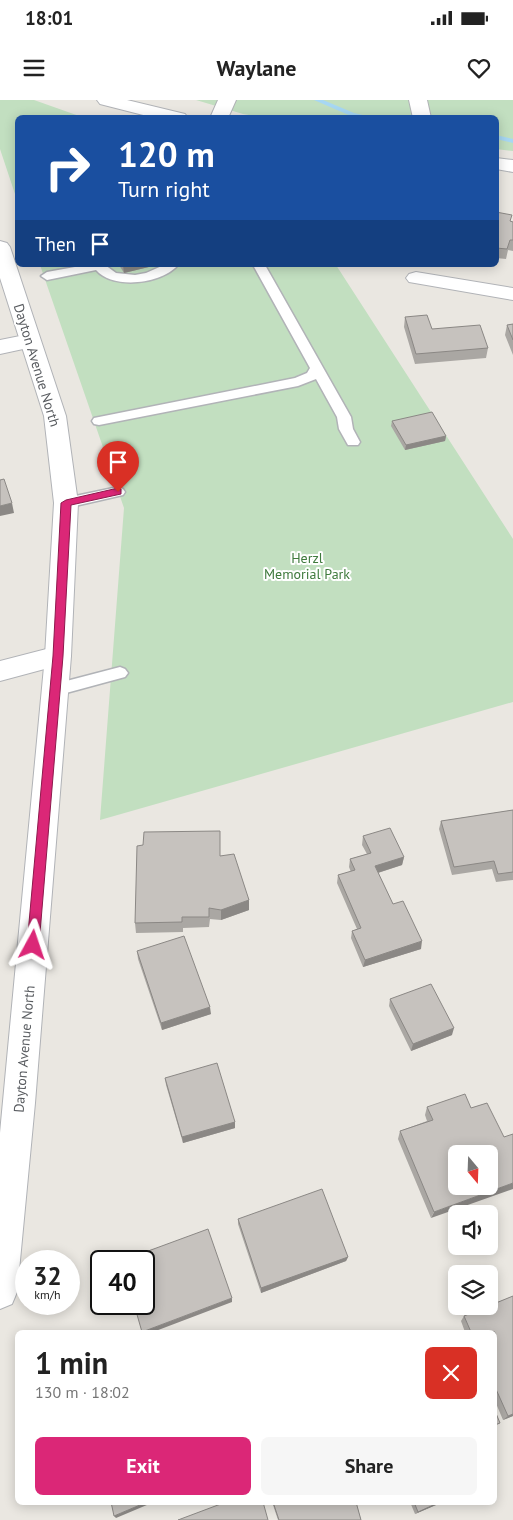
<!DOCTYPE html>
<meta charset="utf-8">
<style>
:root{--surface:#fff;--page:#f6f6f6;--text:#222;--muted:#767676;--accent:#db2777}
body{margin:0;font-family:"PT Sans",sans-serif;background:var(--page);color:var(--text);height:100vh;display:flex;flex-direction:column;font-size:19px;white-space:nowrap}
*{box-sizing:border-box;margin:0}
p{font-size:16px;color:var(--muted)}
.icon{flex:none;width:28px;height:28px;fill:none;stroke:currentColor;stroke-width:2;stroke-linecap:round;stroke-linejoin:round}
.map{position:relative;flex:1;overflow:hidden}
.panel{position:absolute;left:15px;top:1230px;width:482px;height:175px;display:flex;flex-direction:column;background:var(--surface);border-radius:8px;box-shadow:0 2px 12px #0003}
.panel>*{flex:none}
.top-card{position:absolute;left:15px;top:15px;width:484px;height:152px;border-radius:8px;box-shadow:0 2px 12px #0003;background:#1a4fa0;color:#fff;overflow:hidden}
.needle{width:32px;rotate:161deg}
.controls{position:absolute;left:448px;top:1045px;display:grid;gap:10px}
.controls a{display:grid;place-items:center;width:50px;height:50px;border-radius:8px;background:var(--surface);box-shadow:0 2px 12px #0003;font-size:25px}
.speed{position:absolute;left:15px;top:1150px;display:flex;gap:10px;font-size:25px;font-weight:700;text-align:center}
.speed>*{display:grid;place-content:center;width:65px;height:65px;border-radius:50%;background:var(--surface);box-shadow:0 2px 12px #0003;line-height:1}
.speed small{font-size:12px;font-weight:400}
.speed .limit{border:2px solid #111;border-radius:8px;background:#fff;color:#111}
.pin{position:absolute;display:grid;place-items:center;width:42px;height:42px;color:#fff;margin:-51px -21px;border-radius:50% 50% 50% 0;rotate:-45deg;box-shadow:0 0 5px #0007}
.pin .icon{rotate:45deg}
.me{position:absolute;width:55px;margin:-28px;rotate:5deg;stroke-linejoin:round;filter:drop-shadow(0 0 4px #0008)}
.turn{display:flex;align-items:center;gap:18px;height:105px;padding:0 20px;font-size:22px}
.turn .icon{width:65px;height:65px;stroke-width:2.5}
.turn b{display:block;font-size:35px;line-height:42px}
.then{display:flex;align-items:center;height:48px;padding:0 20px;background:#0003;gap:10px;font-size:19px}
.round{display:grid;place-items:center;flex:none;width:52px;height:52px;border-radius:8px;background:var(--page)}
.headline{display:flex;align-items:center;justify-content:space-between;height:85px;padding:0 20px}
h1{font-size:30px;font-weight:600;line-height:38px}
.primary-button{display:flex;gap:10px;margin-top:auto;padding:10px 20px}
.primary-button a{flex:1;height:58px;border-radius:8px;background:var(--accent);color:#fff;font-size:20px;font-weight:600;line-height:58px;text-align:center}
.primary-button a+a{background:var(--page);color:var(--text)}
.status{display:flex;justify-content:space-between;align-items:center;height:35px;padding:0 25px;background:var(--surface);direction:ltr}
.status svg{height:14px;fill:currentColor}
header{display:flex;justify-content:space-between;align-items:center;height:65px;padding:0 20px;background:var(--surface);font-size:22px;font-weight:600}
.map>svg:first-child{display:block}
.green{fill:#c2dfc0}
.lines{fill:none;stroke-linecap:round;stroke-linejoin:round}
.stream{fill:#a7d7f3;fill-rule:evenodd}
.service-casing{stroke:#b1b3b7;stroke-width:3}
.minor-casing{stroke:#b1b3b7;stroke-width:2}
.tertiary-casing{stroke:#b1b3b7;stroke-width:2}
.service{fill:#fff;fill-rule:evenodd}
.minor{fill:#fff;fill-rule:evenodd}
.tertiary{fill:#fff;fill-rule:evenodd}
.wall{fill:#aaa7a3}
.shaded-wall{fill:#8b8885}
.building{fill:#c6c2be;stroke:#8b8885;fill-rule:evenodd}
.route{fill:#db2777;stroke:#8e194d}
.labels{text-anchor:middle;stroke-width:4;stroke-linejoin:round;paint-order:stroke}
.street-label{font-size:14px;fill:#595c60;stroke:#fff}
.park-label{font-size:14px;fill:#3f7a3d;stroke:#fff}
</style>
<div class="status"><b>18:01</b><svg viewBox="0 0 49 12"><path d="M0 12V9h3v3zM5 12V6h3v6zM10 12V3h3v9zM15 12V0h3v12zM26 1h20v11H26zM47 4h2v5h-2z"/></svg></div>
<header><svg class="icon" aria-label="menu" viewBox="0 0 24 24"><path d="M4 6h16M4 12h16M4 18h16"/></svg>Waylane<svg class="icon" aria-label="heart" viewBox="0 0 24 24"><path d="M12 20l-8-8c-3-5 5-10 8-4 3-6 11-1 8 4z"/></svg></header>
<div class="map">
<svg width="513" height="1420" viewBox="0 0 513 1420">
<rect width="100%" height="100%" fill="#eae7e1"/>
<path class="green" d="M0 0H34L82 17 18 18 17 100 0 49Z
M196 0H513V51L496 49V18H267L243 14Z
M40 165H336L513 439V602L100 720 124 408Z"/>
<g class="lines">
<path class="stream" d="M314 0H323L354 13 376 18 351 16Z
M496 35 513 39V43L496 39Z"/>
<g class="service-casing">
<path id="service" d="M86 165H105L116 173 135 175 146 173 164 165H178C162 184 113 190 96 170L47 180 41 176 47 172Z
M253 165H265L351 317 353 329 360 342 358 345H348L339 329 337 317 316 279 298 286 99 325 94 324 92 321 94 318 99 317 295 278 307 273 310 268Z
M118 387 123 389 125 392 123 395 66 408 61 406 59 403 61 400 66 398Z
M120 567 125 569 128 573 125 577 55 596 50 594 47 590 50 586 55 584Z"/>
</g>
<g class="minor-casing">
<path id="minor" d="M218 0H236L228 18H210Z
M416 172 513 188V200L409 182 406 178 409 174Z
M30 234 37 236 40 241 37 246 0 254V240Z
M58 546 67 549 71 556 67 563 0 581V561Z"/>
</g>
<g class="tertiary-casing">
<path id="tertiary" d="M97 0H127L185 14 188 18H155L100 4Z
M409 0H427L431 18H413Z
M496 58 513 60V72L496 69Z
M0 141 7 143 10 147 66 316 78 403 71 556 35 1003 17 1192 12 1204 0 1209V1033L45 556 54 403 44 316 0 178Z"/>
</g>
<use href="#service" class="service"/>
<use href="#minor" class="minor"/>
<use href="#tertiary" class="tertiary"/>
</g>
<path class="wall" d="M496 112 511 121 513 122V151L508 150 506 159 496 158Z
M119 165H157L124 173Z
M405 217 432 229 488 248 486 258 415 264 404 227Z
M513 224V255L505 235 507 225Z
M392 321 446 336 445 341 405 350 391 326Z
M513 710V780L496 782 492 769 452 775 439 729 441 721Z
M220 731V756L249 800V810L221 820 210 819 209 827 183 828V832L136 833 135 823 143 745Z
M363 736 404 757 402 765 378 773 393 804 421 849 363 867 351 838 352 831 357 829 337 783 338 775 351 772 349 767 350 759 367 754 362 745Z
M137 851 211 914 162 930 138 859Z
M390 899 452 935 411 951 389 906Z
M165 978 235 1022V1028L183 1043 166 985Z
M487 1003 431 1118 398 1039 400 1031 427 1021 425 1015 427 1007 471 1008Z
M238 1119 348 1157 346 1161 261 1193 238 1124Z
M513 1196V1316L503 1320 495 1301V1232H465L461 1221 464 1216Z
M272 1402H356L361 1420H278Z
M410 1402H443L415 1414Z"/>
<path class="shaded-wall" d="M123 165H157L124 173Z
M446 336 445 341 405 350 406 345Z
M12 403 14 413 0 416V406Z
M404 757 402 765 374 774 375 766Z
M249 800V810L221 820V810Z
M422 841 421 849 363 867 365 860Z
M210 907 211 914 162 930 161 923Z
M454 928 452 935 411 951 413 944Z
M235 1022V1028L183 1043 182 1037Z
M513 1083V1089L431 1118 434 1112Z
M348 1157 346 1161 261 1193V1188Z
M232 1198V1202L153 1232H142Z
M513 1314V1316L503 1320 508 1316Z
M147 1402H154L116 1418 114 1416Z
M440 1402H443L415 1414 418 1412Z"/>
<path class="building" d="M496 112 512 115 510 121 513 122V140H510L507 149 496 148Z
M427 215 432 229 480 225 488 248 416 254 405 217Z
M513 224V240L507 225Z
M432 312 446 336 406 345 392 321Z
M4 379 12 403 0 406V380Z
M513 710V772L498 774 494 761 454 767 441 721Z
M390 728 404 757 375 766 393 804 403 801 422 841 365 860 352 831 361 828 338 775 355 770 350 759 371 753 363 736Z
M220 731V756L234 754 249 800 221 810 209 808V817H182V822L135 823 137 746 143 745 144 732Z
M184 836 210 907 161 923 137 851Z
M431 884 454 928 413 944 390 899Z
M217 963 235 1022 182 1037 165 978Z
M465 994 471 1008 487 1003 504 1037 513 1034V1083L434 1112 400 1031 433 1020 427 1007ZM456 1054H489V1086H456Z
M322 1089 348 1157 261 1188 238 1119Z
M208 1129 232 1198 142 1232 134 1204H144V1161H121Z
M513 1196V1314L508 1316 495 1287V1232H471L464 1216Z
M495 1311 500 1323 495 1325Z
M111 1402H147L114 1416Z
M226 1402H263L268 1420H178Z
M273 1402H356L361 1420H279Z
M414 1402H440L418 1412Z"/>
<path class="route" d="M118 388 121 389V394L71 405 63 556 39 845 37 849 33 851 29 849 27 845 53 556 61 403 66 400Z"/>
<g class="labels">
<g class="street-label">
<text transform="translate(37 265) rotate(73)" y="5">Dayton Avenue North</text>
<text transform="translate(24 949) rotate(-85)" y="5">Dayton Avenue North</text>
</g>
<g class="park-label">
<text x="307" y="463">Herzl<tspan x="307" dy="16">Memorial Park</tspan></text>
</g>
</g>
</svg>
<div class="controls">
<a><svg class="needle" viewBox="-14 -14 28 28"><path d="M0-13l5 13h-10z" fill="#e53935"/><path d="M0 13l5-13h-10z" fill="#767676"/></svg></a>
<a><svg class="icon" aria-label="sound" viewBox="0 0 24 24"><path d="M4 9h4l5-4v14l-5-4H4zM17 9q2 3 0 6"/></svg></a>
<a><svg class="icon" aria-label="layers" viewBox="0 0 24 24"><path d="M12 4l9 5-9 5-9-5zM3 14l9 5 9-5"/></svg></a>
</div>
<div class="speed"><div>32<small>km/h</small></div><div class="limit">40</div></div>
<div class="pin" style="left:118px;top:392px;background:#d93025"><svg class="icon" aria-label="arrive" viewBox="0 0 24 24"><path d="M6 21V4h12l-3 4 3 4H6"/></svg></div>
<svg class="me" style="left:33px;top:845px" viewBox="-20 -20 40 40"><path d="M0-17L14 15 0 8-14 15z" fill="#db2777" stroke="#fff" stroke-width="4"/></svg>
<div class="top-card">
<div class="turn"><svg class="icon" aria-label="right" viewBox="0 0 24 24"><path d="M7 20v-9h11M14 6l5 5-5 5"/></svg><div><b>120 m</b>Turn right</div></div>
<div class="then">Then<svg class="icon" aria-label="arrive" viewBox="0 0 24 24"><path d="M6 21V4h12l-3 4 3 4H6"/></svg></div>
</div>
<section class="panel">
<div class="headline"><div><h1>1 min</h1><p>130 m · 18:02</p></div><a class="round" style="background:#d93025;color:#fff"><svg class="icon" aria-label="close" viewBox="0 0 24 24"><path d="M6 6l12 12M18 6L6 18"/></svg></a></div>
<div class="primary-button"><a>Exit</a><a>Share</a></div>
</section>
</div>
